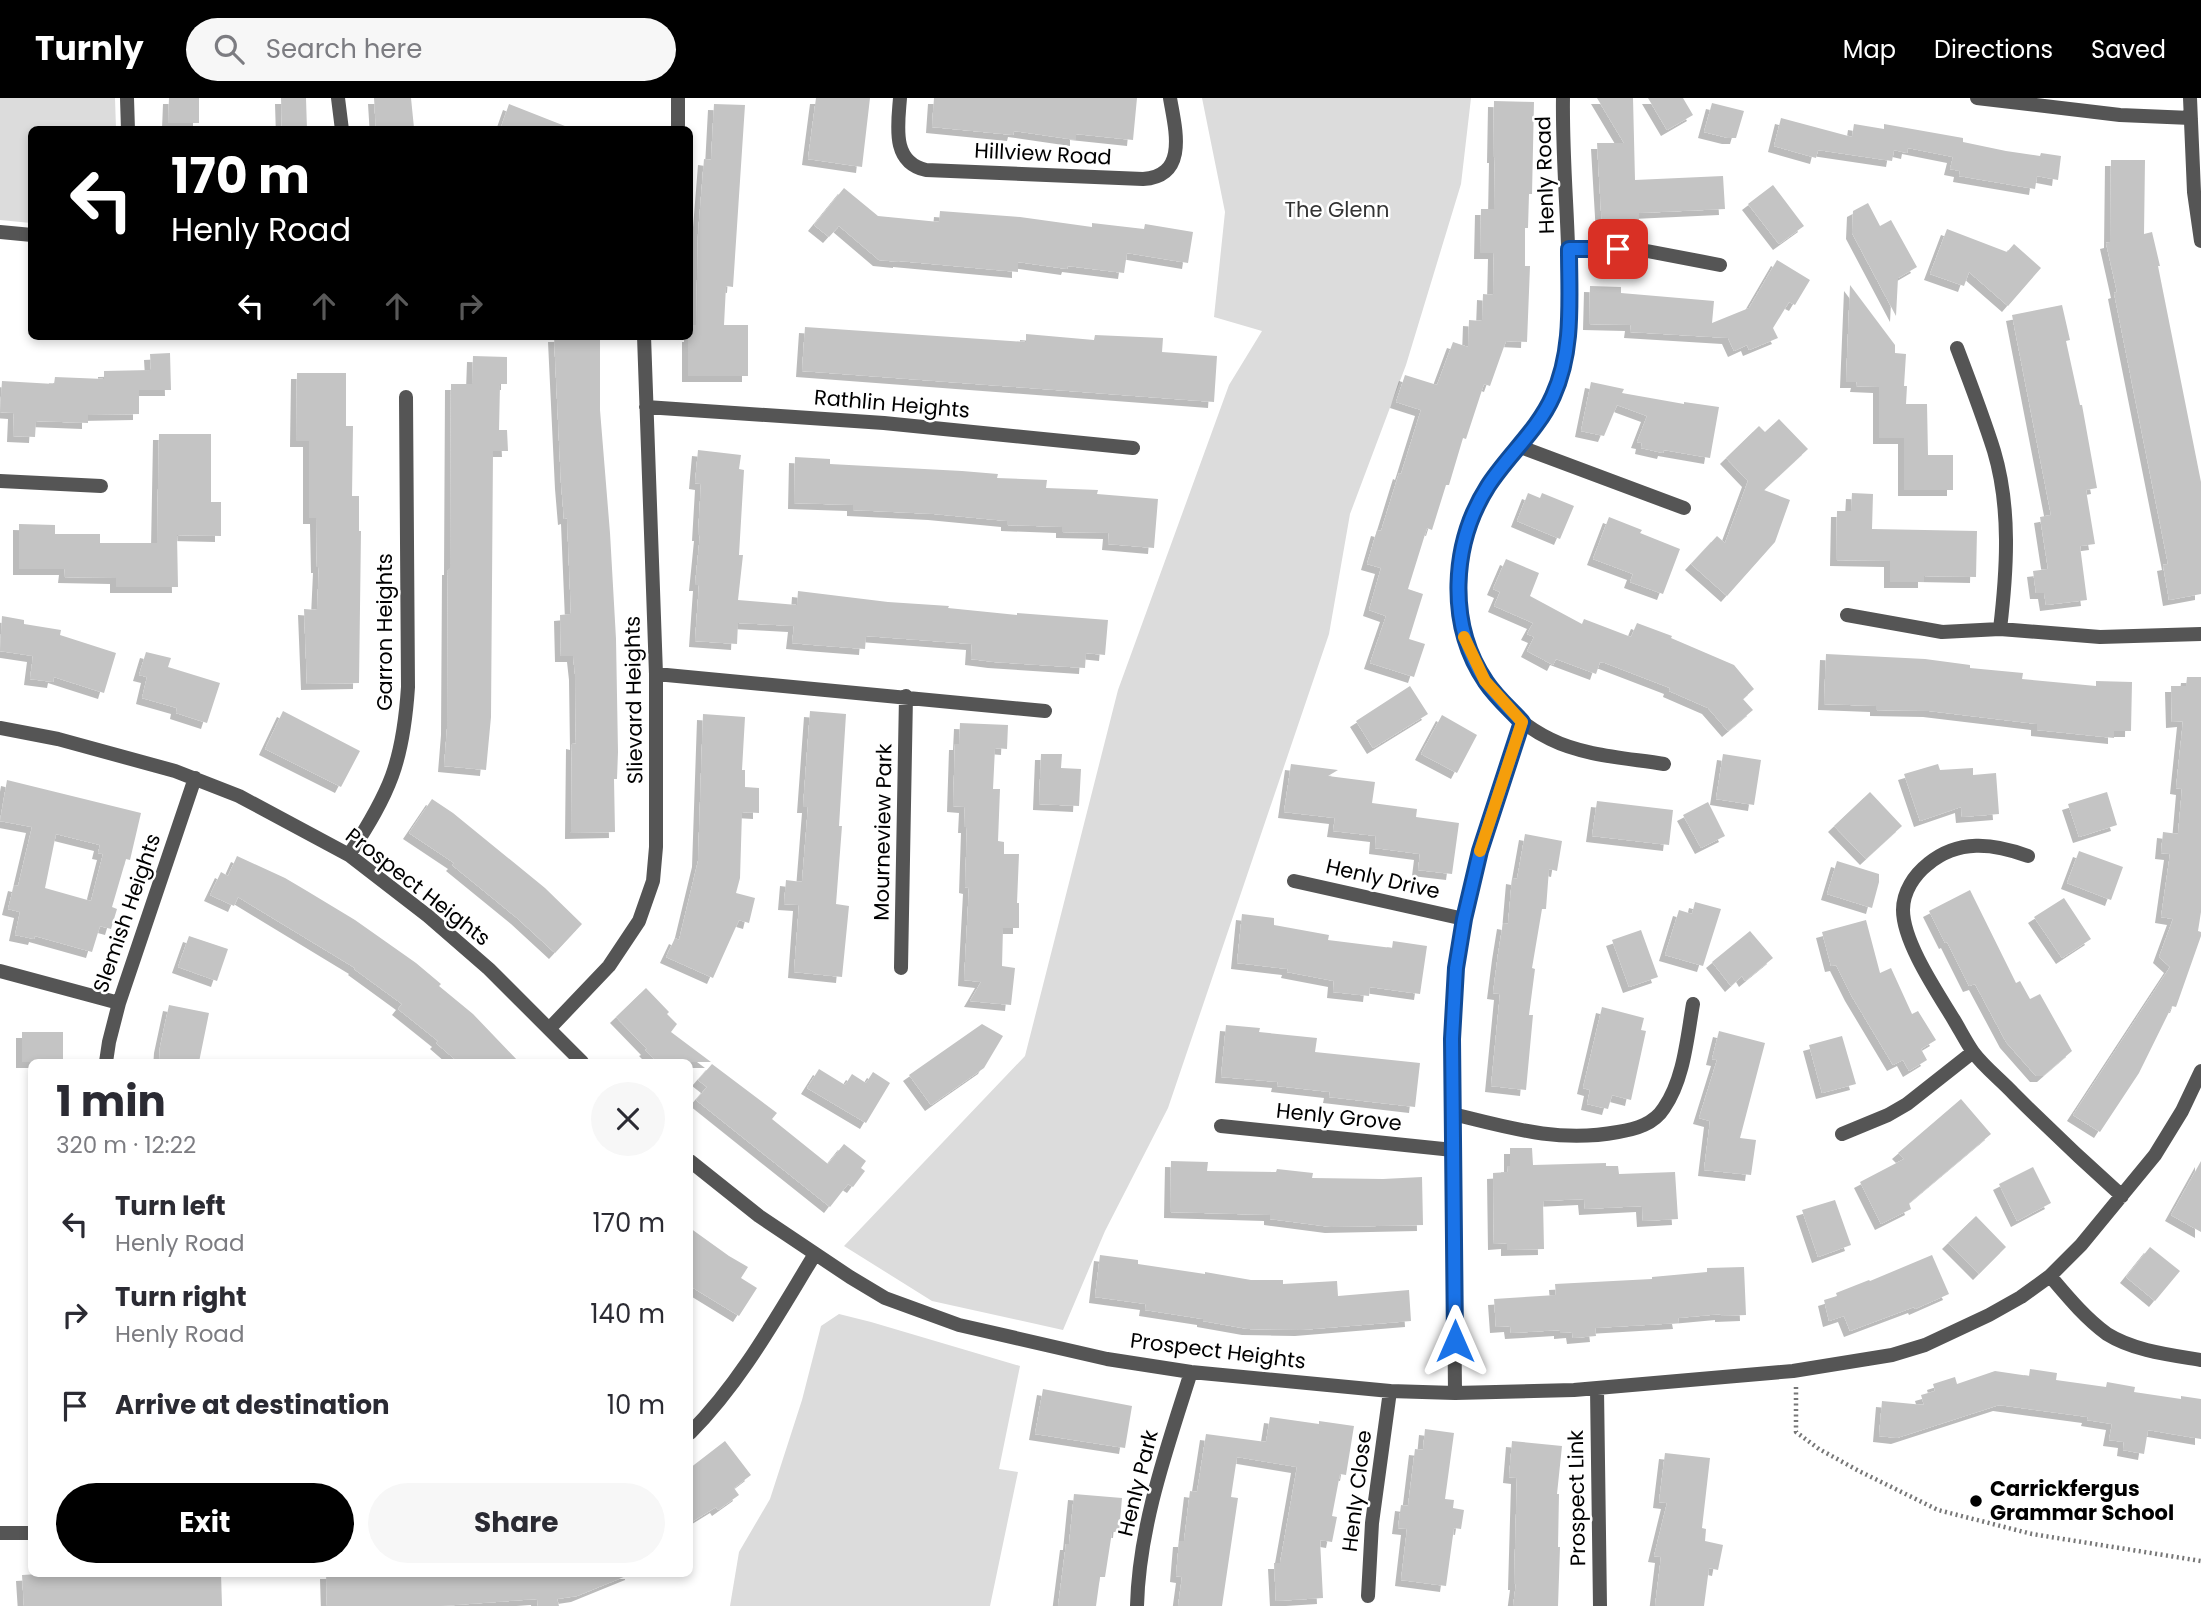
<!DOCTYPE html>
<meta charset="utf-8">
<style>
:root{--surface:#fff;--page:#f7f7f7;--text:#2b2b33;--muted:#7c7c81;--accent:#000}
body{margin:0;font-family:Poppins,sans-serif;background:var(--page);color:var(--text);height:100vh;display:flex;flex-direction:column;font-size:26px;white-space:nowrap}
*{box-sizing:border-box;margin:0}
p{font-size:23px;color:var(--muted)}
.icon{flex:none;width:38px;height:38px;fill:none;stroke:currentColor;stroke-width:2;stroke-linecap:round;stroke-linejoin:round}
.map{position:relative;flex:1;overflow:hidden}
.details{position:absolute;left:28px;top:961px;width:665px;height:518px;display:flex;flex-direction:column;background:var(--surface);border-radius:10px;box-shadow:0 4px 10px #0003}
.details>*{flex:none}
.hud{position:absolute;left:28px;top:28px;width:665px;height:214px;border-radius:10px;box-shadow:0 4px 10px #0003;background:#000;color:#fff;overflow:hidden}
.pin{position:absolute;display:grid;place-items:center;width:60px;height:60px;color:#fff;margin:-30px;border-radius:14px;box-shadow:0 4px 10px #0006}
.me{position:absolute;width:77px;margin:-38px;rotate:0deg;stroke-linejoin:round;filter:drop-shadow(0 0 5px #0008)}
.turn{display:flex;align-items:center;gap:24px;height:147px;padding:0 28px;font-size:32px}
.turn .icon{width:91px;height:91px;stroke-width:2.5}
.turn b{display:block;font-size:49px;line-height:60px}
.lanes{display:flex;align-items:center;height:66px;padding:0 28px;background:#0003;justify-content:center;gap:35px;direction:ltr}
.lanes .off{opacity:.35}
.round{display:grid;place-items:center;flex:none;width:74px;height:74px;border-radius:37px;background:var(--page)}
.head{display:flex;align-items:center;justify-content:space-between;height:119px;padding:0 28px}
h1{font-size:42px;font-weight:700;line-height:52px}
.primary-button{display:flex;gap:14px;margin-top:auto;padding:14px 28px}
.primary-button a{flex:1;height:80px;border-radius:42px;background:var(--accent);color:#fff;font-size:28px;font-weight:700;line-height:80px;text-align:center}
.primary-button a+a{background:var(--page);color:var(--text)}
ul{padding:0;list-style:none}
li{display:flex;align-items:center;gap:21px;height:91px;padding:0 28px}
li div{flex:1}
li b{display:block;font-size:26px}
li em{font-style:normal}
header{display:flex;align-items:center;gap:42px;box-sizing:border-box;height:98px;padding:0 35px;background:var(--accent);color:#fff}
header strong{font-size:33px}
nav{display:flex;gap:38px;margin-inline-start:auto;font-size:24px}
.search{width:490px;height:63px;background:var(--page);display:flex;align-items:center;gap:18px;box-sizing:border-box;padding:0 24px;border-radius:38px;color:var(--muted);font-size:26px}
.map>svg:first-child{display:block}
.green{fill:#dcdcdc}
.building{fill:#c4c4c4;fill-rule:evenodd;filter:url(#shadow)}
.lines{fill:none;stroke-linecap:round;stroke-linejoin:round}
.path{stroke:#777;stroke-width:4.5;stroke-dasharray:2 3.5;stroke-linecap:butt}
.minor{stroke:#555;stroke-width:14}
.route-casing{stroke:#114b97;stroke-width:18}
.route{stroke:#1a73e8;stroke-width:12}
.slow{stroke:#f59e0b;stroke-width:12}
.poi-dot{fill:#000;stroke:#fff;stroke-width:2.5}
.labels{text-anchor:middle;stroke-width:5;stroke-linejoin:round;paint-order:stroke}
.street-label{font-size:21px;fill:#000;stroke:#fff}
.park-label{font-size:21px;fill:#333;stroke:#fff}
.poi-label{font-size:21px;font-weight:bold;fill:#000;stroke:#fff;text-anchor:start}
</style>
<header>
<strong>Turnly</strong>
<div class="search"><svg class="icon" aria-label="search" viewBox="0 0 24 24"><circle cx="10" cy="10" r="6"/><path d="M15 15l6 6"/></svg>Search here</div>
<nav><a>Map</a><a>Directions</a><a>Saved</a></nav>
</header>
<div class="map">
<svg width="2201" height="1508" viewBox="0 0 2201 1508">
<defs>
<filter id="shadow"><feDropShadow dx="-6" dy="6" stdDeviation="0" flood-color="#0004"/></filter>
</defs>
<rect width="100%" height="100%" fill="#fff"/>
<path class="green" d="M0 0H115L116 31 32 32 31 125 0 122Z
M1202 0H1471L1461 86 1406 267 1350 416 1329 536 1168 1010 1105 1133 1063 1232 932 1203 844 1148 1025 958 1118 592 1229 287 1262 233 1214 219 1225 114Z
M839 1216 871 1224 1020 1268 999 1371 1018 1374 990 1508H730L739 1454 770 1401 802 1302 821 1228Z"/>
<path class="building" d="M169 0H199V25H168Z
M281 0H306L307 32H282Z
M374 0H411L414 30 376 32Z
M816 0H870L862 69 808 61Z
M934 0H1137L1133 42 1076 36V42L1014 33 1013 37 932 29Z
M1597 0H1633L1635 82 1723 78 1725 111 1639 115V128L1602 130 1597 45H1624Z
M1648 0H1683L1693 17 1667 32Z
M1494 3 1534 4 1532 96H1529L1528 130H1525V168H1530L1527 244 1506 243 1490 288 1484 286 1466 341 1463 340 1449 387H1446L1432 432 1427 430 1408 491 1423 496 1409 541 1425 546 1414 579 1370 565 1386 518 1369 512 1381 470 1367 466 1377 432 1381 433 1399 375 1401 376 1421 312 1396 304 1405 277 1437 287 1453 244 1468 249 1469 222 1482 223 1483 196 1493 197 1494 155H1480L1481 111H1494L1495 59H1493Z
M1712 5 1744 13 1736 40H1728L1704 34Z
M509 6 570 30V32H500Z
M714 6 745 7 733 189 726 188 724 227H748V278H688V238H690V227H696L698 136 704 61 711 62Z
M1781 20 1852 39 1854 26 1884 31V26L1963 40V44L2006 53 2040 58 2041 55 2061 58 2058 82 2037 78 2035 91 1959 78 1960 73 1950 71 1953 59 1908 50 1907 55 1894 52 1892 63 1818 52 1816 60 1774 48Z
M2111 62H2145L2144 136 2152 134 2160 168H2158L2201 384V496L2169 502 2163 467 2168 466 2114 195 2117 194 2106 145 2110 144Z
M1773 87 1804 128 1779 146 1748 106Z
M844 90 878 118 939 124 940 113 1020 119 1092 129V125L1144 131 1145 126 1193 134 1188 165 1127 155 1124 175 1068 168 1067 171 1018 164V174L899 163V164L879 162 839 128 829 139 814 127Z
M1868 105 1880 128 1891 122 1917 169 1898 180 1896 218 1852 135 1853 113Z
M1947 131 2007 154 2014 146 2041 170 2008 208 1969 174 1964 188 1930 176Z
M1777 162 1810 182 1795 207 1789 204 1773 230 1778 240 1749 252 1747 247 1734 253 1728 240 1630 234 1631 227 1589 226 1590 188 1621 189V195L1714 203 1712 225 1749 210Z
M1850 187 1895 247V255L1906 256 1904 288H1907L1906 306H1927L1928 357H1953V392H1904V340H1879V289L1856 288 1857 284H1846Z
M2062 207 2070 242 2066 243 2080 307H2082L2097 390 2086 392 2095 446 2080 448 2087 502 2046 507 2044 495H2036L2033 473 2048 471 2040 419 2051 417 2012 217Z
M805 229 1026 244V236L1094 242 1095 237 1163 240 1162 254 1217 258 1214 304 802 273Z
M554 238H600V312L610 435 616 541 618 654 617 681H614L615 734 571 735 572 645 576 646 575 576 573 558H561L560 517 571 516 567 420 564 421 561 385Z
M170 255 171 292H139V316L88 317V325L36 323 35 339 13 338 14 315 0 314 2 283 54 286 55 279 104 281V273L151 272 150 256Z
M473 258 507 259V286H500L499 332H507L508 353H493L491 619 486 672 444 668 447 631 448 471H450L451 286H472Z
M297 275H346V328H353L352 398H359V433H361L359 585 307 586 304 511 317 512 319 469H317L316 420H309V343H296Z
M1591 284 1624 291 1622 295 1684 306V304L1719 309 1710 360 1664 352 1663 355 1641 350 1642 345 1637 344 1647 318 1617 307 1604 338 1581 333Z
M1779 321 1808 351 1764 392 1790 402 1775 444 1727 498 1691 466 1717 438 1725 445 1748 383 1726 360 1759 328 1765 334Z
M159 336H211V404H221V438L177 437 178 489H116V480L64 479 65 471H19V426L55 427V436H100V445H157Z
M698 352 741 357 739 371 744 372 739 457H743L738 502 797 507 798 493 888 504 949 508 948 510 1017 517V515L1108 522 1105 557 1086 555 1085 570 994 564 971 561 972 546 866 538 865 551 813 547 792 545 794 528 738 525 737 546 695 543 699 487H695L700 437H698L701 386 695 385Z
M795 359 830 361V366L962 373 998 376 997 380 1047 382 1046 390 1098 392 1097 396 1158 401 1154 450 1108 446 1109 435 1062 434V429L1007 427V423L934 416 853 412V407L794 405Z
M1528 395 1540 400 1542 395 1574 408 1560 441 1517 423Z
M1852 395 1873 396 1872 431 1977 433 1976 479 1924 478V484H1890V463L1836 462 1837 413H1851Z
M1609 419 1642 432 1640 435 1680 451 1663 496 1630 484 1633 476 1593 461Z
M1506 461 1539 475 1530 498 1582 526 1584 521 1631 539 1637 525 1672 538 1671 540 1734 567 1754 591 1743 601 1753 612 1728 633 1708 610 1669 593 1670 590 1605 565 1600 564 1596 576 1556 561 1553 567 1527 553 1534 539 1527 536 1533 525 1494 508 1500 494 1493 491Z
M2 518 24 522V526L61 532 60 537 116 555 104 595 54 579 53 584 30 581 33 558 0 553Z
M146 554 171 560 168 569 220 585 207 625 176 615 177 610 142 600 147 579 139 577Z
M1826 556 1925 561 1970 567V570L2023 575 2022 581 2096 588V583L2132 584 2131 633H2114V640L2037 632V626L1929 613 1876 612V608L1824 606Z
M2187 579H2201V814L2198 833 2201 834V838L2176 909 2172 908 2139 975 2100 1034 2073 1017 2170 869 2159 859 2173 821 2161 819 2170 756 2161 755 2163 734 2178 736 2182 691 2176 690 2183 623 2172 624 2171 588H2186Z
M1410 588 1428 616 1373 650 1356 623Z
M283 613 360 653 341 689 265 651Z
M810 613 846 616 839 728H842L836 806 849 808 842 879 794 874 799 807 784 806 786 782 802 784 808 709H803Z
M703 616 745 619 742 672H745V689L759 690V715L742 714 740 780 736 795 755 800 749 825 739 822 713 880 666 859 675 840 679 842 698 763Z
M1442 617 1477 637 1457 675 1421 656Z
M960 625 1008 627 1007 651 995 650 993 691H1000L998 743 1004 744V756H1019L1017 805H1019V830H1003L1002 868 1015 870 1011 907 970 903 981 884 964 882 969 790 965 789 967 729H964L965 709 953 708 955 646H959Z
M1041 656H1062L1061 670 1081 671 1079 708 1039 706Z
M1723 656 1761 662 1754 707 1716 701Z
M1291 666 1338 672 1328 678 1375 684 1372 705 1417 711 1416 719 1459 725 1452 776 1418 772 1420 756 1375 750 1376 738 1333 733 1335 720 1284 714Z
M1938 666 1940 672 1973 670V677L1996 675 1999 716 1962 719 1961 709 1920 723 1904 676Z
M7 682 141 715 130 762 126 761 112 809 117 811 111 831 100 828 92 854 35 838 34 841 15 837 20 814 8 811 14 787 18 788 32 729 0 723ZM56 736 100 747 98 755 103 756 91 803 45 790Z
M1870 694 1902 728 1866 761 1834 728Z
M2107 694 2117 727 2079 739 2068 706Z
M432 701 453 715 545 790 582 826 555 855 517 820 452 767 454 765 409 735Z
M1597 703 1673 712 1669 747 1592 738Z
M1708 704 1725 738 1701 750 1683 717Z
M1525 736 1562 743 1557 773 1549 771 1546 811H1542L1532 870 1535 871 1529 917H1533L1526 992 1491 988 1500 896 1493 895 1498 856 1503 825 1508 826 1512 780 1517 781Z
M2079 753 2123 769 2111 802 2067 785Z
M237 758 285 780 307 793 355 822 416 865 441 886 439 888 473 916 519 964H458L436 945 438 943 398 911 402 906 354 871 355 870 238 799 234 808 210 797 221 774 228 778Z
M1837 763 1879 776V784L1872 810 1827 796Z
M1970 792 2016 885 2020 883 2030 901 2040 896 2072 953 2043 978H2036L2006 944 1975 886 1969 888 1947 844 1945 845 1929 813Z
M2064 800 2091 841 2062 860 2034 819Z
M1695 804 1721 811 1703 868 1665 857 1679 812 1692 816Z
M1242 816 1274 820V827L1329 837 1328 842 1392 850 1393 843 1427 848 1420 896 1370 889 1369 898 1333 894 1334 883 1287 874 1288 871 1237 865Z
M1866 822 1880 875 1891 870 1912 916 1918 913 1936 942 1921 951 1927 962 1909 973 1903 962 1893 967 1851 897 1836 867 1831 868 1822 834Z
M1641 832 1658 879 1629 889 1612 842Z
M1750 833 1773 860 1745 883 1742 878 1731 888 1712 864Z
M189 838 228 851 217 883 178 869Z
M646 890 669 914 667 916 677 926 671 934 711 964H657L645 952 647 951 616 919Z
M169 907 209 915 199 964H159L160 949Z
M1602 909 1644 920 1641 932 1646 933 1631 1002 1612 997 1608 1011 1587 1006 1590 992 1583 990Z
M982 926 1003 938 984 970 931 1007 909 977Z
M1226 927 1260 930 1259 934 1317 940 1315 954 1420 965 1415 1009 1329 999 1330 994 1277 988 1278 984 1221 979Z
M1719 933 1765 945 1740 1040 1756 1042 1751 1077 1704 1072 1710 1023 1699 1020 1717 962 1712 961Z
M22 934H63V964H22Z
M1842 938 1856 986 1822 995 1809 947Z
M712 966 777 1015 772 1021 828 1066 844 1046 866 1063 861 1070 865 1073 853 1089 848 1086 830 1109 696 1002 707 989 698 982Z
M819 971 845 987 852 976 866 985 873 974 890 985 866 1025 807 990Z
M1961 1001 1991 1036 1909 1105 1911 1111 1881 1126 1860 1084 1904 1061 1898 1055Z
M1510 1050H1532L1533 1067 1606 1065V1068H1618L1619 1076 1675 1074 1678 1121 1643 1123 1642 1108 1585 1111 1584 1101 1543 1103 1544 1151 1507 1152V1145L1494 1146 1493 1075 1508 1074 1507 1068H1510Z
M1171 1063 1208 1064 1207 1073 1276 1074 1277 1071 1313 1075 1312 1080 1383 1081 1422 1079 1423 1127 1331 1129 1270 1121V1117L1170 1114Z
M2201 1063V1134L2171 1117Z
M2033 1069 2051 1105 2017 1123 1999 1086Z
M1835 1102 1851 1147 1818 1159 1802 1112Z
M1976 1118 2006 1149 1979 1176 1948 1145Z
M690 1130 729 1158 748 1169 741 1180 757 1190 739 1218 690 1188Z
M2150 1149 2180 1173 2155 1203 2126 1179Z
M1100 1157 1138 1162V1166L1205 1176V1174L1251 1182H1283V1186L1337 1183 1338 1198 1409 1192 1411 1223 1301 1232 1248 1231 1203 1223V1221L1145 1212 1146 1206 1095 1199Z
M1932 1157 1949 1196 1915 1211 1914 1209 1850 1233 1844 1218 1829 1223 1824 1202 1837 1198 1836 1195 1869 1182 1870 1183Z
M1744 1169 1746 1217 1721 1218V1216L1678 1220 1679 1225 1595 1230 1596 1238 1573 1240 1572 1234 1560 1235V1232L1511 1235 1510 1228 1496 1229 1494 1201 1556 1197 1555 1186 1652 1181V1179L1707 1174V1170Z
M2030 1271 2057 1275 2056 1282 2106 1289 2107 1284 2135 1289 2134 1294 2181 1301V1298L2201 1301V1341L2148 1332 2144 1356 2123 1352 2124 1344 2109 1342 2112 1326 2087 1322 2088 1319 1999 1307 1897 1340 1879 1338 1882 1303 1924 1307 1921 1297 1935 1293 1933 1286 1955 1279 1957 1286 1995 1273 2029 1278Z
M1043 1291 1132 1308 1125 1350 1035 1336Z
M1270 1319 1319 1326V1323L1354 1328 1346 1377 1340 1376 1332 1418 1337 1419 1332 1444 1320 1442 1323 1500 1276 1503 1274 1465H1280L1297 1369 1237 1359 1231 1399 1238 1400 1222 1508H1178L1182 1479 1176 1478 1179 1443H1184L1190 1393 1197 1394 1206 1336 1266 1344Z
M1425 1331 1454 1335 1445 1401 1454 1402 1453 1410 1464 1412 1461 1431 1454 1430 1446 1488 1401 1482 1407 1431 1398 1430 1401 1407 1408 1408 1415 1351 1423 1352Z
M725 1343 751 1377 734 1390 739 1397 718 1412 716 1409 690 1425V1370Z
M1512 1343 1562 1348 1557 1396H1559L1558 1449H1560L1558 1508H1513L1516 1486H1514L1517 1380 1509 1379Z
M1665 1355 1710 1360 1702 1430 1706 1431 1705 1443 1723 1447 1718 1472 1709 1470 1704 1508H1655L1661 1459 1654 1458 1667 1405 1659 1404Z
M1074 1396 1122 1400 1119 1434H1112L1105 1479H1100L1096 1508H1058L1066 1446H1069Z
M56 1475V1477L221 1475 222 1508H24L22 1477Z
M326 1475H631V1476L577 1498 557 1501 559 1508H538L537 1501 441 1508H327Z"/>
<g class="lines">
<path class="path" d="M1796 1289V1334L1819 1351 1859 1373 1938 1412 2032 1436 2201 1463"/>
<path class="minor" d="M127 0 128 32
M338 0 342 32
M900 0C898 27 891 64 926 72L1143 81C1189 78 1175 30 1170 0
M1563 0C1562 64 1569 127 1569 191 1569 217 1570 244 1563 270 1550 324 1504 356 1479 404 1436 488 1462 598 1550 641 1584 658 1627 660 1664 666
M1977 0 2120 17 2191 20
M2190 0 2194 94 2201 143
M678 32V0
M0 134 32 137
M1569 151 1647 153 1720 167
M1957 250C1970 284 1983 318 1994 353 2011 410 2007 472 2000 531
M646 309 884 325 1133 350
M1518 348 1684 410
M0 383 101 388
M1847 517 1942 534 2000 531 2100 539 2201 536
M656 576 1045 613
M0 630 58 641 175 673 239 698 349 757 428 818 489 871 582 964
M349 757C390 694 403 665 408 589L406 299
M2028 758C1993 745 1958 741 1928 766 1914 777 1903 794 1903 812 1903 844 1937 894 1954 922 1960 932 1966 944 1973 954 1984 969 2001 982 2014 996 2049 1031 2085 1065 2122 1098
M1294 783 1464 821
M901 870 906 598
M0 873 119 905
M549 931 609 868 639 823 653 783 656 749V576L644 238
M106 964 109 944 119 905 195 680
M1453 1016C1510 1030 1559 1045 1618 1034 1636 1031 1654 1026 1664 1010 1684 981 1687 940 1693 906
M1221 1028 1453 1052
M1842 1036 1888 1017 1907 1006 1973 954
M690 1063 759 1118 850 1179 885 1200 959 1227 1107 1261 1191 1274 1390 1293 1455 1295 1574 1292 1793 1273 1892 1257 1925 1247 1989 1217 2021 1199 2050 1178 2081 1147 2155 1057 2182 1013 2201 973
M2050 1178C2067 1198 2085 1220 2107 1236 2134 1253 2171 1257 2201 1262
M1597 1291 1600 1508
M1455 1295 1452 941 1456 870 1464 821 1480 753 1522 624
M690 1335C741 1284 777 1218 815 1156
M0 1435H32
M1368 1498 1372 1425 1390 1293
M1137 1508C1139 1428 1167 1350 1191 1274"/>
</g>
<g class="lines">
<g class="route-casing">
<path id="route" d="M1455 1243 1452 941 1456 870 1464 821 1480 753 1522 624C1510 611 1496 599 1486 584 1447 527 1451 446 1488 388 1508 357 1538 332 1553 298 1574 252 1569 201 1569 151H1618"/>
</g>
<use href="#route" class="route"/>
<path class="slow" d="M1464 539 1485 583 1522 624 1480 753"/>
</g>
<circle class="poi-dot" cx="1976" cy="1403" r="7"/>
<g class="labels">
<g class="street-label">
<text transform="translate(1043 56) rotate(3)" y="7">Hillview Road</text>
<text transform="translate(1545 77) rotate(-92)" y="7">Henly Road</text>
<text transform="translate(892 306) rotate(5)" y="7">Rathlin Heights</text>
<text transform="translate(385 534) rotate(-90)" y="7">Garron Heights</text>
<text transform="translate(634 602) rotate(-91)" y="7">Slievard Heights</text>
<text transform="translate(883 734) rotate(-89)" y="7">Mourneview Park</text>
<text transform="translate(1383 781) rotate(13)" y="7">Henly Drive</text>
<text transform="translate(418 789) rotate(38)" y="7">Prospect Heights</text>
<text transform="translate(127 815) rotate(-71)" y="7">Slemish Heights</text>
<text transform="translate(1339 1019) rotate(6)" y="7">Henly Grove</text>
<text transform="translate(1218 1253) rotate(7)" y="7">Prospect Heights</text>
<text transform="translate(1138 1385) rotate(-76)" y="7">Henly Park</text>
<text transform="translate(1357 1393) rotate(-83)" y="7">Henly Close</text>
<text transform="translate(1577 1400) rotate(-91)" y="7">Prospect Link</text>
</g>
<g class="park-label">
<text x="1337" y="119">The Glenn</text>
</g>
<g class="poi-label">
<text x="1990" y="1398">Carrickfergus<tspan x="1990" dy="24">Grammar School</tspan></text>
</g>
</g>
</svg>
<div class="pin" style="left:1618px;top:151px;background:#d93025"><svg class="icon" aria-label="arrive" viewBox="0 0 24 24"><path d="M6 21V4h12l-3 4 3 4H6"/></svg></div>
<svg class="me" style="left:1455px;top:1243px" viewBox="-20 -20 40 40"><path d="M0-17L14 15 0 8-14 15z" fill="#1a73e8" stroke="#fff" stroke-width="4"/></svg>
<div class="hud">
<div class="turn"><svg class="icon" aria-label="left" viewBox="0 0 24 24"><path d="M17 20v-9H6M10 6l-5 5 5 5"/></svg><div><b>170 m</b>Henly Road</div></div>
<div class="lanes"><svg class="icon" aria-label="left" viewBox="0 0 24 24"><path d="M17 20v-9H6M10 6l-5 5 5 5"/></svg><svg class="icon off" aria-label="ahead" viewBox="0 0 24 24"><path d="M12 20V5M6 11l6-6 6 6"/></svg><svg class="icon off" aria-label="ahead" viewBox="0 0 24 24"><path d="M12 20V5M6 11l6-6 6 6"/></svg><svg class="icon off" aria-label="right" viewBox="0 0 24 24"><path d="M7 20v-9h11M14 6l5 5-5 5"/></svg></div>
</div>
<section class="details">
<div class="head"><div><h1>1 min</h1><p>320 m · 12:22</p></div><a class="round"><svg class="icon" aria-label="close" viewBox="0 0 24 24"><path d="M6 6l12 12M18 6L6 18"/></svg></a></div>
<ul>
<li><svg class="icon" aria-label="left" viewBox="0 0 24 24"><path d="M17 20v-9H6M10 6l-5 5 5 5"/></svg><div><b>Turn left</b><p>Henly Road</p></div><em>170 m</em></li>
<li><svg class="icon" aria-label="right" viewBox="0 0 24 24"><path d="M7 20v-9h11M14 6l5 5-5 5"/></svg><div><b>Turn right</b><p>Henly Road</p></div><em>140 m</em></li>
<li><svg class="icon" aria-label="arrive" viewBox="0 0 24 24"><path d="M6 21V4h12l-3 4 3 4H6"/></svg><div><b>Arrive at destination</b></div><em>10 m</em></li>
</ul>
<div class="primary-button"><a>Exit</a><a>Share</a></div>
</section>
</div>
